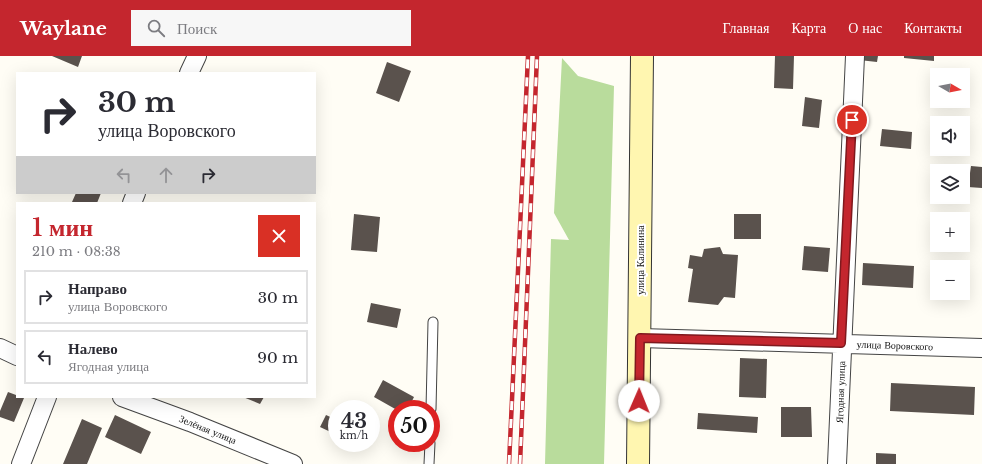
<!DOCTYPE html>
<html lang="ru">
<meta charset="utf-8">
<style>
:root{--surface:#fff;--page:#f7f7f7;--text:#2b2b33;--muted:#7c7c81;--line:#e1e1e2;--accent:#c4262e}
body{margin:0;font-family:"Libre Baskerville",serif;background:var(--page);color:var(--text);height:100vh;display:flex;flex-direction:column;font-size:15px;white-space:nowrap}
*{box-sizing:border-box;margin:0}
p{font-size:13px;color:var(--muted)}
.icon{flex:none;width:22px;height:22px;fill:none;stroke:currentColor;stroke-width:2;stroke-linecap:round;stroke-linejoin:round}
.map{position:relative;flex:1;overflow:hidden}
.side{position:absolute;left:16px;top:146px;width:300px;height:196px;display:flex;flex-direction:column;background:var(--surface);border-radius:0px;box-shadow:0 4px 16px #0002}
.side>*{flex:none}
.hud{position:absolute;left:16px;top:16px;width:300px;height:122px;border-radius:0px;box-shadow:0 4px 16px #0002;background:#fff;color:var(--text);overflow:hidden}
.needle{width:26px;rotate:99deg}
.fabs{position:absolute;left:930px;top:12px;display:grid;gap:8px}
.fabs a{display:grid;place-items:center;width:40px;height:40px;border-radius:0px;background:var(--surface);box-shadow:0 4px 16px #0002;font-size:20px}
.speed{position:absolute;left:328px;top:344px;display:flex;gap:8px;font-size:20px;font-weight:700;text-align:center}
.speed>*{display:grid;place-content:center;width:52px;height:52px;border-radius:50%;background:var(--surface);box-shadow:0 4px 16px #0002;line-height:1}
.speed small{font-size:10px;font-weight:400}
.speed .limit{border:6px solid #d22;background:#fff;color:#111}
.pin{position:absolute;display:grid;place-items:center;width:34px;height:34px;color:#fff;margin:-17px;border:2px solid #fff;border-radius:50%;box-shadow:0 1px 4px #0007}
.me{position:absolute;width:44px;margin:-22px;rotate:1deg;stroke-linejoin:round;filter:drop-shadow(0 0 3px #0008)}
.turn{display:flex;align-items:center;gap:14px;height:84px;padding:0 16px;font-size:18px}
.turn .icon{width:52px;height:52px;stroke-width:2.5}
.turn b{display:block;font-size:28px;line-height:34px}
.lanes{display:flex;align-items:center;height:38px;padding:0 16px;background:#0003;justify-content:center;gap:20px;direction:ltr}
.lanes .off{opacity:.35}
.round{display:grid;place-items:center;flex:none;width:42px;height:42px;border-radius:0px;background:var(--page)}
.headline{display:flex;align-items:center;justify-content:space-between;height:68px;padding:0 16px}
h1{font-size:24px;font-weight:600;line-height:30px;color:var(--accent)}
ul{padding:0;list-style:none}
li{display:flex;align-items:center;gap:12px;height:54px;margin:0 8px 6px;padding:0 8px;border:2px solid var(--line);border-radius:0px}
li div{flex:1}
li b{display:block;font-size:15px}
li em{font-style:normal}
header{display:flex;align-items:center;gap:24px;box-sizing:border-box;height:56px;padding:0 20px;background:var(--accent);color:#fff}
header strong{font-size:19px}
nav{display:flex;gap:22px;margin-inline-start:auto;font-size:14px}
.search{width:280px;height:36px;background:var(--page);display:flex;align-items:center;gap:10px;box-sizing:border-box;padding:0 14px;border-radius:0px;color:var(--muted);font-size:15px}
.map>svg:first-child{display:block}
.forest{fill:#b9dc9c}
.building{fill:#5a524d}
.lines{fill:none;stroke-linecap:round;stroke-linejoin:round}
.lane-casing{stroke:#444;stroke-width:11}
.street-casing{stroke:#444;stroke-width:20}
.secondary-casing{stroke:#333;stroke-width:24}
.lane{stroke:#fff;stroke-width:9}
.street{stroke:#fff;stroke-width:18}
.secondary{stroke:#fff6b0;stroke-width:22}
.rail-casing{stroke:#c4262e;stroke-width:4.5}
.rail{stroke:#fff;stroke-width:3;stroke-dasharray:9;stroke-linecap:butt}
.route-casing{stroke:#7f191e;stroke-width:10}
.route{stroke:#c4262e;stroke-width:7}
.labels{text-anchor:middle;stroke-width:4;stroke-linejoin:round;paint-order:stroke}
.street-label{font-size:10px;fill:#111;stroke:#fff}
</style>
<header>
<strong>Waylane</strong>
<div class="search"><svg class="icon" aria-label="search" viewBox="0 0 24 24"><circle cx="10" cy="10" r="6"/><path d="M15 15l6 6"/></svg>Поиск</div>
<nav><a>Главная</a><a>Карта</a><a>О нас</a><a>Контакты</a></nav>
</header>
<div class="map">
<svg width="982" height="408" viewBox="0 0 982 408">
<rect width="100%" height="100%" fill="#fffdf5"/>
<path class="forest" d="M562 2 578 20 614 30 604 408H545L551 183 569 184 554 157Z"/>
<path class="building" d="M52 0H82L78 11Z
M775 0H794L793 33 774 32Z
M860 0H878L877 6 859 4Z
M904 0H934V5L904 2Z
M387 6 411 15 399 46 376 37Z
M805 41 822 44 819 72 802 70Z
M882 73 912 76 911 93 880 90Z
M971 110 982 111V132L968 131Z
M76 137H101L97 147H73L72 146Z
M354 158 380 161 377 196 351 194Z
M734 158H761V183H734Z
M804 190 830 192 828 216 802 214Z
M720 191 723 198 738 199 735 242 724 241 718 249 688 246 693 213 688 212 690 199 702 201 704 193Z
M863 207 914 210 913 232 862 229Z
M371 247 401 253 397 272 367 266Z
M740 302 767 303 766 342 739 341Z
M383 324 414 341 408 353 397 354 374 341Z
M891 327 975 331 974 359 890 355Z
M8 336 24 342 14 366 0 361V355Z
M243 341H264L260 348Z
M781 351H811L812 381H781Z
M698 357 758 361 757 377 697 373Z
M115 359 151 376 141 398 105 381Z
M326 359 337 364V379L320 371Z
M82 363 102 372 87 408H63Z
M876 397 896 398V408H876Z"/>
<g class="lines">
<g class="lane-casing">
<path id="lane" d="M431 353 433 266
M429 408 430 387"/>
</g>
<g class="street-casing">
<path id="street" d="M189 17 197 0
M132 147 136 137
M640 282 982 292
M0 292 17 300
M122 341 190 366 293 408
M21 408 47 341
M837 408 855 0"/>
</g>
<g class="secondary-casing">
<path id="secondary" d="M638 408 642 0"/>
</g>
<use href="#lane" class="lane"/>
<use href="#street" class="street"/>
<use href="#secondary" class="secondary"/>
<g class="rail-casing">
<path id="rail" d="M509 408 528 0
M520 408 537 0"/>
</g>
<use href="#rail" class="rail"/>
</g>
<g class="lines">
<g class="route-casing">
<path id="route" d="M639 345 640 282 841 287 852 64"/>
</g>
<use href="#route" class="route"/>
</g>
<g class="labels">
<g class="street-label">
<text transform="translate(640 204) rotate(-90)" y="4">улица Калинина</text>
<text transform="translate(895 289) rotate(2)" y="4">улица Воровского</text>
<text transform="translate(840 336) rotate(-88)" y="4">Ягодная улица</text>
<text transform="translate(208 373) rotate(22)" y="4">Зелёная улица</text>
</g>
</g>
</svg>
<div class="fabs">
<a><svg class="needle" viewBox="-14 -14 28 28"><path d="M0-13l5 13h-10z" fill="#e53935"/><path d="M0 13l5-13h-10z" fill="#7c7c81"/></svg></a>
<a><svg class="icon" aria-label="sound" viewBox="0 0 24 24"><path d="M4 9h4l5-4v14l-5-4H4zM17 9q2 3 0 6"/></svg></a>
<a><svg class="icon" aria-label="layers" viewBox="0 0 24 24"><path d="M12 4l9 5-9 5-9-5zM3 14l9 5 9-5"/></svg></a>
<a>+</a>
<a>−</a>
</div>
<div class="speed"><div>43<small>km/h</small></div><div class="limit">50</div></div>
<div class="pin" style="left:852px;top:64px;background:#d93025"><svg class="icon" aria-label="arrive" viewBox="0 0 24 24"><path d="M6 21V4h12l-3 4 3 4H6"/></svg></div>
<svg class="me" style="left:639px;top:345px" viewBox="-20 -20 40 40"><circle r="19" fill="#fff"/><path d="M0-13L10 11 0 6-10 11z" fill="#c4262e"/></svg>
<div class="hud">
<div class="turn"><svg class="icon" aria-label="right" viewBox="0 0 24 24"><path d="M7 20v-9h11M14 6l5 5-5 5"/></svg><div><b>30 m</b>улица Воровского</div></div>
<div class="lanes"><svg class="icon off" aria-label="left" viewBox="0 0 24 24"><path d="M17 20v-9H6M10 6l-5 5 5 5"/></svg><svg class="icon off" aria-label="ahead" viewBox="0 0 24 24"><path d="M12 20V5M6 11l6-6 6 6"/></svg><svg class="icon" aria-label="right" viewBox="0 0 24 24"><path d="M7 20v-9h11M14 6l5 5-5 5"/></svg></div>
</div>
<section class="side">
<div class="headline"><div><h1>1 мин</h1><p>210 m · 08:38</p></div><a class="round" style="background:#d93025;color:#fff"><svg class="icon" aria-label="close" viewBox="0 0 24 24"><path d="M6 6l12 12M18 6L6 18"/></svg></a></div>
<ul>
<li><svg class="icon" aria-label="right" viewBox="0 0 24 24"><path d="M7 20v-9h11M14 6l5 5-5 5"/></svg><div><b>Направо</b><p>улица Воровского</p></div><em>30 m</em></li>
<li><svg class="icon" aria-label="left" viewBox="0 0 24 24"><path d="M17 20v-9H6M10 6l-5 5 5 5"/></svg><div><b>Налево</b><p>Ягодная улица</p></div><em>90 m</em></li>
</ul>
</section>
</div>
